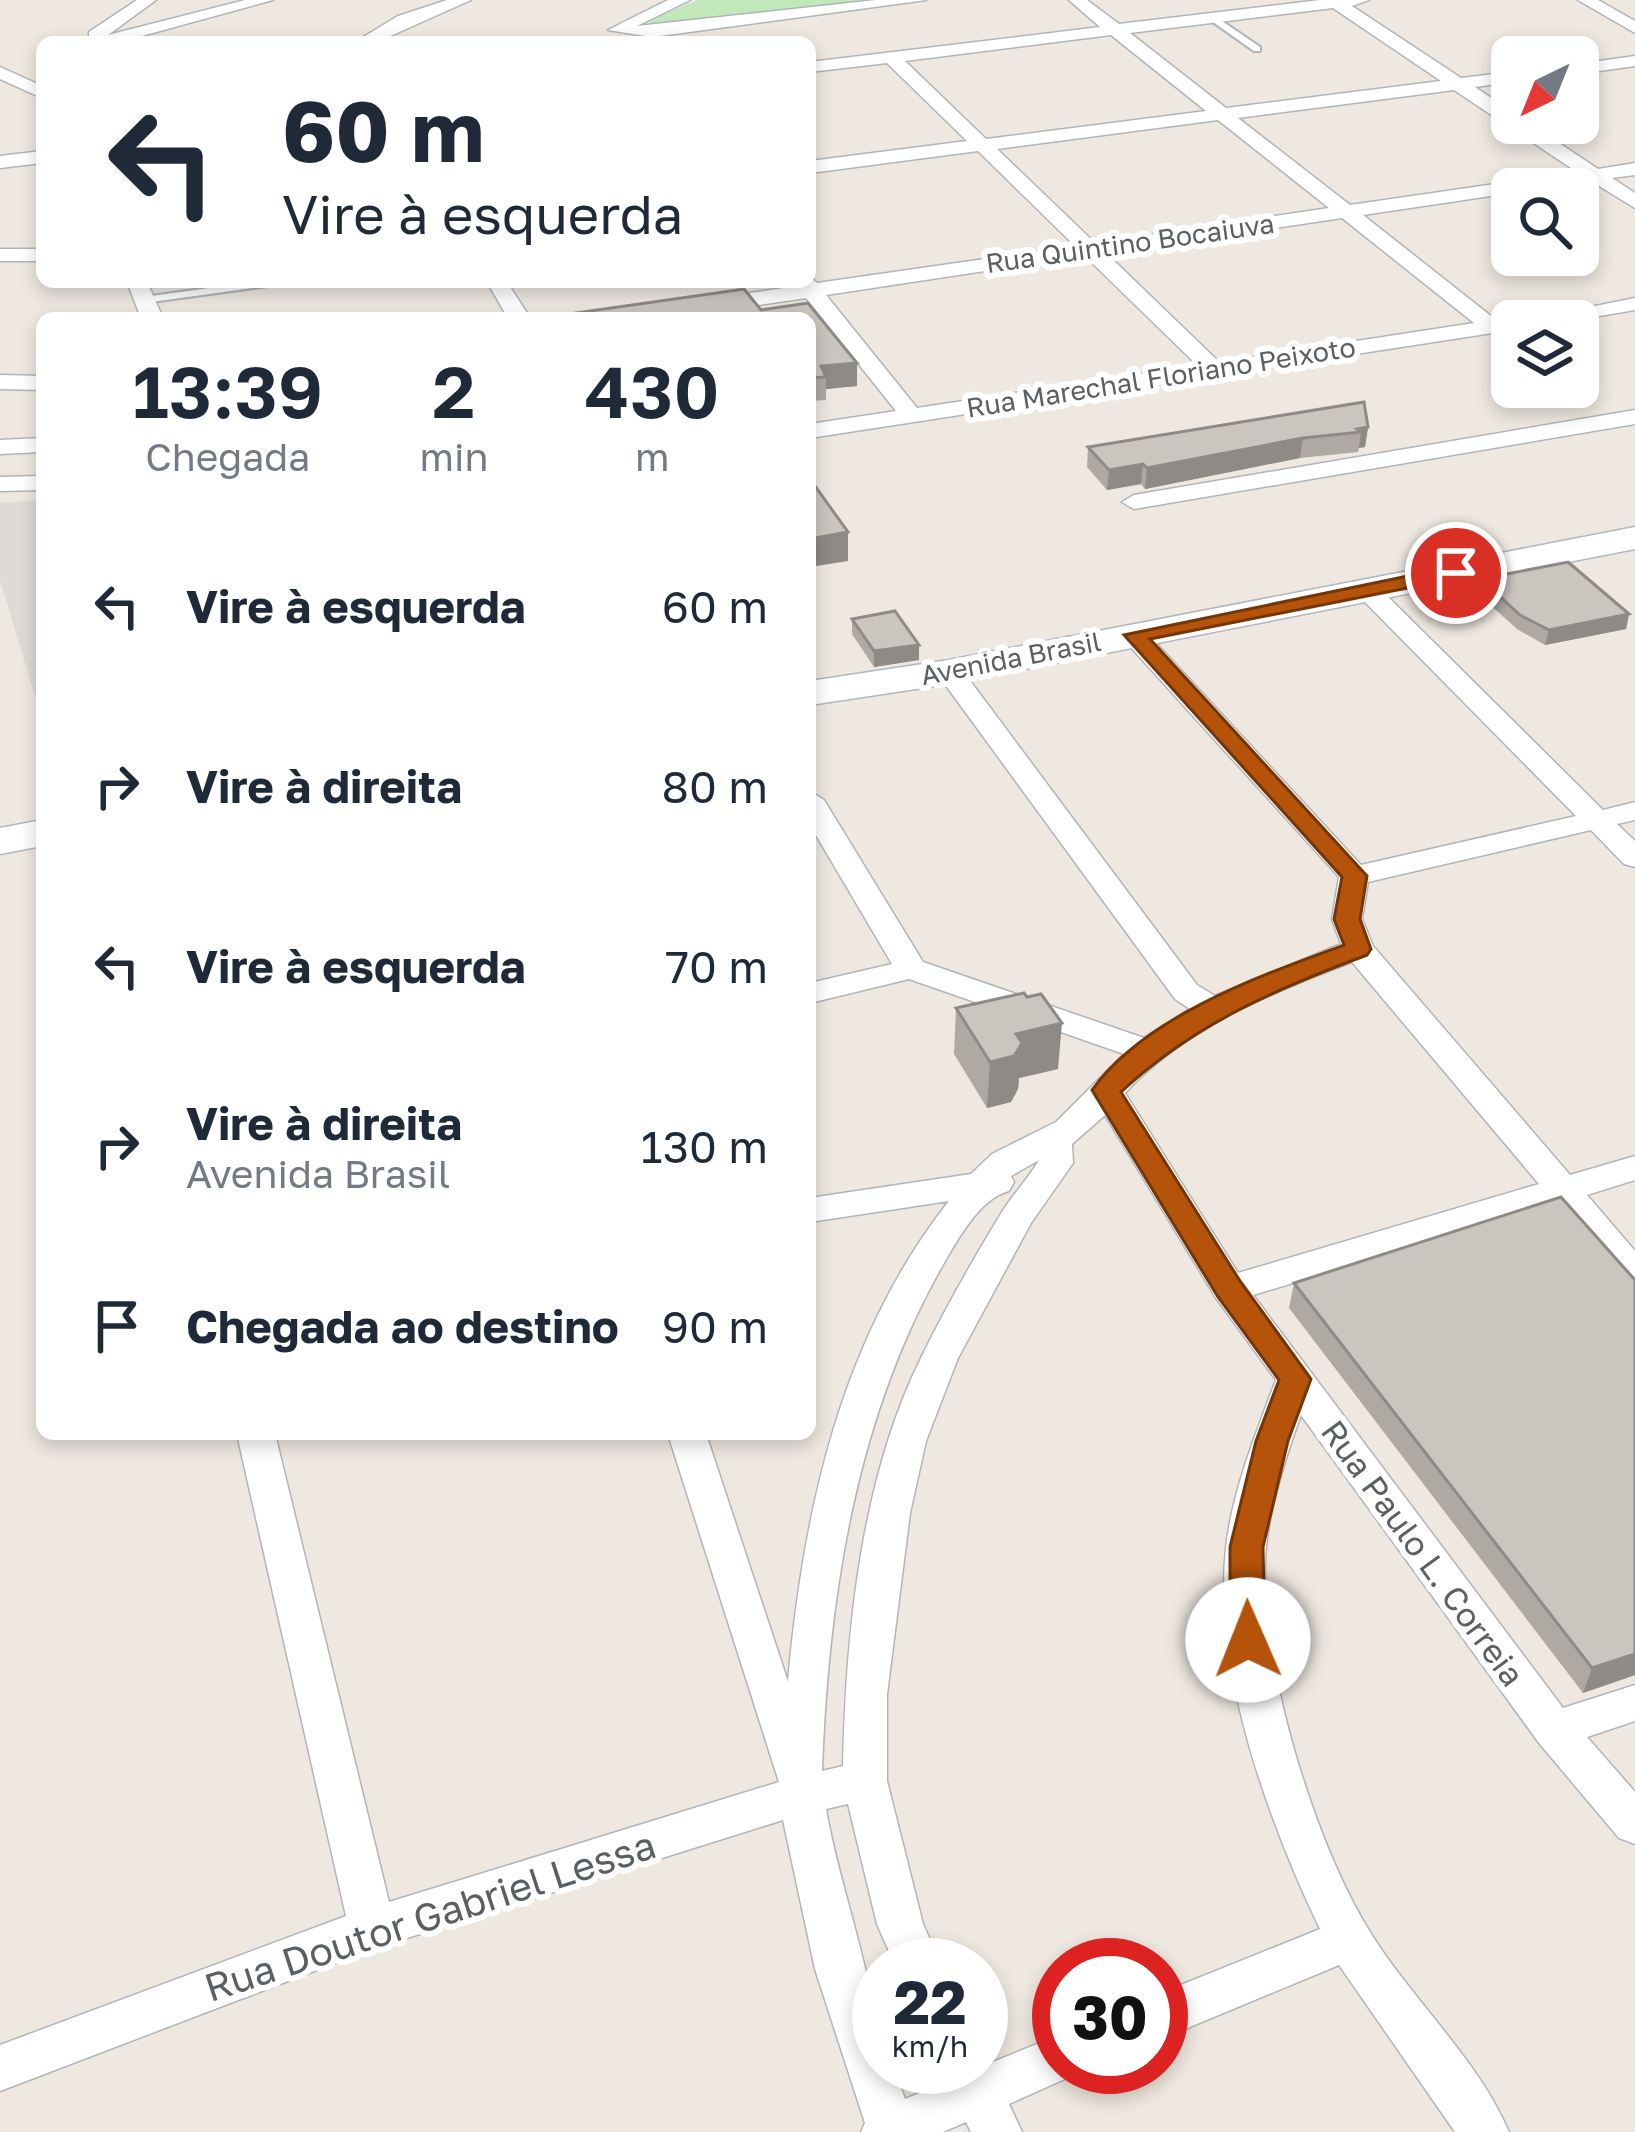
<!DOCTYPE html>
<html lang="pt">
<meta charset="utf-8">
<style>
:root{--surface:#fff;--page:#f2f2f3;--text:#1f2937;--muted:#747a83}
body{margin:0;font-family:"Golos Text",sans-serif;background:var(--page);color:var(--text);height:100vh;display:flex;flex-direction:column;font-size:45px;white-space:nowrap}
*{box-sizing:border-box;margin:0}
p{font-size:39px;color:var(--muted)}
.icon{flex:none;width:66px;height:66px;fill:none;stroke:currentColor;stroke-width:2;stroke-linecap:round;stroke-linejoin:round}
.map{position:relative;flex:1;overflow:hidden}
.side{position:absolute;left:36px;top:312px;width:780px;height:1128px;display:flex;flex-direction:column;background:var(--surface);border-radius:18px;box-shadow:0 6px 18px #0003}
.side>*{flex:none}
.banner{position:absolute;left:36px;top:36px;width:780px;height:252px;border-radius:18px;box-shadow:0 6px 18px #0003;background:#fff;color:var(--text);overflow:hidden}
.needle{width:78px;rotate:223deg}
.tools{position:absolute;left:1491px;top:36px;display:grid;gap:24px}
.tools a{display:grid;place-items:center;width:108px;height:108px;border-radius:18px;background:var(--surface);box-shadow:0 6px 18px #0003;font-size:60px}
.speed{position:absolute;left:852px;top:1938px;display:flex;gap:24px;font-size:60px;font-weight:700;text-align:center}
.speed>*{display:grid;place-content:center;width:156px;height:156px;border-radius:50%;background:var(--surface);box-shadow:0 6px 18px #0003;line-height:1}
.speed small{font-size:30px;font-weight:400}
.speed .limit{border:18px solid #d22;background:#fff;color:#111}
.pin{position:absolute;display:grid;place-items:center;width:102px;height:102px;color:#fff;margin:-51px;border:6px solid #fff;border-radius:50%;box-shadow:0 3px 12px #0007}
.me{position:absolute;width:132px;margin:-66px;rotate:359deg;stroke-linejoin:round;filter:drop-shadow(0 0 9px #0008)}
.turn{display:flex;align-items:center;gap:42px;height:252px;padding:0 48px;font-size:54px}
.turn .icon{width:156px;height:156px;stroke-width:2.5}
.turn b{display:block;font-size:84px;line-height:102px}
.eta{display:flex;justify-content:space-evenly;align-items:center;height:204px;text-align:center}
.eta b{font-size:72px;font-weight:600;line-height:84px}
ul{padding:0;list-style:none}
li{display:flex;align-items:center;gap:36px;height:180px;padding:0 48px}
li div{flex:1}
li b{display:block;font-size:45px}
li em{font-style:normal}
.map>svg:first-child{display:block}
.industrial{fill:#dedad5}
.green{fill:#c0e8b9}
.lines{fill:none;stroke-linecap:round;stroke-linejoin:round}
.lane-casing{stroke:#b1b5b9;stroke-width:4}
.street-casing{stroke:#b1b5b9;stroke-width:3}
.secondary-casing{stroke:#b2b7bd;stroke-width:3}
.lane{fill:#fff;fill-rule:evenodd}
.street{fill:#fff;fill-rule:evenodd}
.secondary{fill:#fff;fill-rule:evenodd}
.wall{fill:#afa9a4}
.shaded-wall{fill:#8e8a86}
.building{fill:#cbc5bf;stroke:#8e8a86;stroke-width:3}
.route{fill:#b45309;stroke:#753606;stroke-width:3}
.labels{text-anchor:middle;stroke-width:12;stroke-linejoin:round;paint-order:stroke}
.far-street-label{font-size:27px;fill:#595f63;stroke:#fff}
.street-label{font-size:33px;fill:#595f63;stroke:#fff}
.near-street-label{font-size:39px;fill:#595f63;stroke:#fff}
</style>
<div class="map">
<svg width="1635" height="2132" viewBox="0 0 1635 2132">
<rect width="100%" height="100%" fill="#eee8e0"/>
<path class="industrial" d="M42 500V719L0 580V503Z"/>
<path class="green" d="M699 0H875L661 27 647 21Z"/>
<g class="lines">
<g class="lane-casing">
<path id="lane" d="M1213 15 1260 47V51H1254L1210 20Z
M252 282H280L275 285 144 303 139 300 144 297Z"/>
</g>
<g class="street-casing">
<path id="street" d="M137 0H156L108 35 245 0H273L120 42 89 40V32Z
M447 0H471L377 42H355L398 16Z
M668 0H690L637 26 876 0H926L652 37 608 30Z
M1069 0H1087L1119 24 1320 0H1369L1352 6 1461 78 1512 72V82L1475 87 1512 112V123H1529L1598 169 1635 163V175L1612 178 1635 193V208L1591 181 1363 215 1496 320 1520 321 1635 298V310L1570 321H1512V330L810 438V424L896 411 806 298 669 318H614L625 312 797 286 795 282H810V277L817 283 1075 246 978 151 810 173V161L967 141 887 63 810 72V62L1100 27ZM1333 8 1441 81 1226 108 1130 33ZM1111 35 1206 111 986 139 905 61ZM1454 90 1577 172 1350 205 1238 118ZM1218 120 1329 208 1095 243 997 149ZM1342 218 1474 323 1219 362 1106 253ZM1085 256 1197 365 917 408 826 295Z
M1578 0H1598L1635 21V33Z
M1635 56V66L1578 74V64Z
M0 67 42 86V98L0 79Z
M42 151V163L0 168V156Z
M0 249H42V261H0Z
M127 282H147L163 318H141Z
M487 282H507L530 318H508Z
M0 375 42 376V390L0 389Z
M1635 410V424L1134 509 1122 502 1134 495Z
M42 438V452L0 454V440Z
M42 476V490L0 491V477Z
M1367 582 1376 585 1603 810 1635 802V820L1617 824 1635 841V867L1624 864 1591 830 1368 882 1362 919 1373 946 1570 1175 1635 1156V1180L1587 1195 1635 1251V1288L1622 1284 1555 1204 1253 1295 1563 1708 1635 1685V1721L1587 1737 1635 1792V1844L1619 1838 1539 1743 1301 1415C1286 1456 1270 1504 1266 1547 1256 1652 1311 1832 1364 1922 1406 1995 1476 2055 1509 2132H1455L1339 1965 1161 2039V1993L1320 1929C1268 1820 1213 1670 1226 1548 1232 1492 1256 1433 1276 1380L1216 1298 1105 1115 1072 1144 1073 1163 1031 1223 958 1358 926 1441 910 1513 887 1694V1781L923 1924 941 1965H895L877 1924 848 1804 826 1809C840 1892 879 1986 879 2067H893L905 2099 946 2082 940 2067H981V2051L988 2064 1059 2035V2067H1079L1076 2074 1009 2104 1022 2132H971L966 2122 943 2132H861L865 2123 815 1969 783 1820 372 1949 0 2091V2045L346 1916 237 1434H275L389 1902 779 1782 668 1434H706L788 1682C803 1512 841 1338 949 1201L810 1222V1198L971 1174 992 1154 1056 1122 1124 1054 909 979 810 1003V983L892 964 810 825V791L824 800 923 962 1144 1038 1190 1009 1175 999 936 672 939 666H959L1197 985 1215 996 1341 944 1332 919 1339 877 1126 642V630H1144L1361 865 1576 816 1358 595 1354 590ZM1352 962 1539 1184 1238 1273 1125 1093C1186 1027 1269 993 1352 962ZM1039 1160C1029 1178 1013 1194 1002 1212 974 1258 946 1307 922 1356 861 1478 846 1631 843 1766L822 1771C828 1594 857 1410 948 1256 963 1231 982 1198 1009 1191L1014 1182 1011 1176Z"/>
</g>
<g class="secondary-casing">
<path id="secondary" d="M1635 527V549L949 684 810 705V681L949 660Z
M42 820V846L0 854V828Z"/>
</g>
<use href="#lane" class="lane"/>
<use href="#street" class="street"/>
<use href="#secondary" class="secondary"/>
</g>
<path class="wall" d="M744 289 761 310 808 303 857 363V386L826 389V400L810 401V318H541Z
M1368 427 1365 447 1359 448 1358 452 1300 458 1145 489 1141 484 1107 490 1087 467 1088 447Z
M1481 579 1629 614 1626 629 1545 645 1517 629 1478 594Z
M852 619 919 645V660L874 667 852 634Z
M956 1008 1058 1069 1019 1078 1018 1089 1011 1102 987 1108 954 1054Z
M1635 1280V1675L1583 1693 1289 1308 1294 1283Z"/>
<path class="shaded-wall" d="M857 363V386L826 389V377L821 366Z
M1368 427 1365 447 1359 448 1361 432 1357 429Z
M1303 438 1300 458 1145 489 1147 468Z
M1143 464 1141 484 1107 490 1109 470Z
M848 532V561L810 567V539Z
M1629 614 1626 629 1545 645 1549 630Z
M919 645V660L874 667V651Z
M1062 1023 1058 1069 1019 1078 1018 1089 1011 1102 987 1108 990 1062 1016 1034Z
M1635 1654V1675L1583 1693 1592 1668Z"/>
<path class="building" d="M744 289 761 310 808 303 857 363 821 366 826 377 810 378V318H541Z
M1364 402 1368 427 1357 429 1361 432 1303 438 1147 468 1143 464 1109 470 1088 447Z
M810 486H815L848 532 810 539Z
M1568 562 1629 614 1549 630 1520 615 1481 579Z
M895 611 919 645 874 651 852 619Z
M1024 993 1027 997 1041 994 1062 1023 1016 1034 1022 1043 1014 1056 990 1062 956 1008Z
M1561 1197 1635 1280V1654L1592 1668 1294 1283Z"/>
<path class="route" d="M1456 566 1463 568V577L1150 639 1367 876 1360 919 1371 949 1367 955C1276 989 1194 1024 1121 1092L1240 1281 1311 1379 1288 1441 1263 1547 1265 1640 1260 1651 1248 1655 1235 1651 1230 1640V1547L1256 1441 1279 1380 1218 1297 1092 1090C1145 1016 1262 975 1344 945L1334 919 1342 877 1124 635Z"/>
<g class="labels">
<g class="far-street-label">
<text transform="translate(1130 244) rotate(-8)" y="9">Rua Quintino Bocaiuva</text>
<text transform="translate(1161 378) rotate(-9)" y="9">Rua Marechal Floriano Peixoto</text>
<text transform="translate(1011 659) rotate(-11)" y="9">Avenida Brasil</text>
</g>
<g class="street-label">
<text transform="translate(1423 1553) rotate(54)" y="12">Rua Paulo L. Correia</text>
</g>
<g class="near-street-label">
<text transform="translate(430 1916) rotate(-18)" y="14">Rua Doutor Gabriel Lessa</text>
</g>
</g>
</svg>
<div class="tools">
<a><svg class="needle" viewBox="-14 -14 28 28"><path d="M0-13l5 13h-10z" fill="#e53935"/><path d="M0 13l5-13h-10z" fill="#747a83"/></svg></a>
<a><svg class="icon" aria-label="search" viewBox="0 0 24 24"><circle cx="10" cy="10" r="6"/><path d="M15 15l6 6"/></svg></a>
<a><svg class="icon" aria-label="layers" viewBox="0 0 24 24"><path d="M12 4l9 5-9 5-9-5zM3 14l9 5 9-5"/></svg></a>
</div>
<div class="speed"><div>22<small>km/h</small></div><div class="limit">30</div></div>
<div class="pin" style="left:1456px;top:573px;background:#d93025"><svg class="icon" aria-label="arrive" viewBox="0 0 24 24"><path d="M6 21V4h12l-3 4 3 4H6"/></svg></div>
<svg class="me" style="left:1248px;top:1640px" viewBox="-20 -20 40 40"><circle r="19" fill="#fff"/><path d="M0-13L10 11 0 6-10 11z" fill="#b45309"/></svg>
<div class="banner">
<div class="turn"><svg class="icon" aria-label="left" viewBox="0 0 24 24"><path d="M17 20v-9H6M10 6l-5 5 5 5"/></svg><div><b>60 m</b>Vire à esquerda</div></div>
</div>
<section class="side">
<div class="eta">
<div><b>13:39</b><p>Chegada</p></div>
<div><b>2</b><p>min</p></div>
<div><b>430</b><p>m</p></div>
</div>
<ul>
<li><svg class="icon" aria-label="left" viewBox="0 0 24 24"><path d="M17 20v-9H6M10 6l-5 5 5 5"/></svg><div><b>Vire à esquerda</b></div><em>60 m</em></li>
<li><svg class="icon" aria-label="right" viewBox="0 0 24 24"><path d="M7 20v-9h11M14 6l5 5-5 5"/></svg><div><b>Vire à direita</b></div><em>80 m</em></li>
<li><svg class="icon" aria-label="left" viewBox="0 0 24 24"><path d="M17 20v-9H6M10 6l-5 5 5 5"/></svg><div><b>Vire à esquerda</b></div><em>70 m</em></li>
<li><svg class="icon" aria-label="right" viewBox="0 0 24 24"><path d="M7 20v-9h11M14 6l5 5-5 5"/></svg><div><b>Vire à direita</b><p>Avenida Brasil</p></div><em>130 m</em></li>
<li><svg class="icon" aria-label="arrive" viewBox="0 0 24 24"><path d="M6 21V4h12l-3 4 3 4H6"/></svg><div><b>Chegada ao destino</b></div><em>90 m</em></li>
</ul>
</section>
</div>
